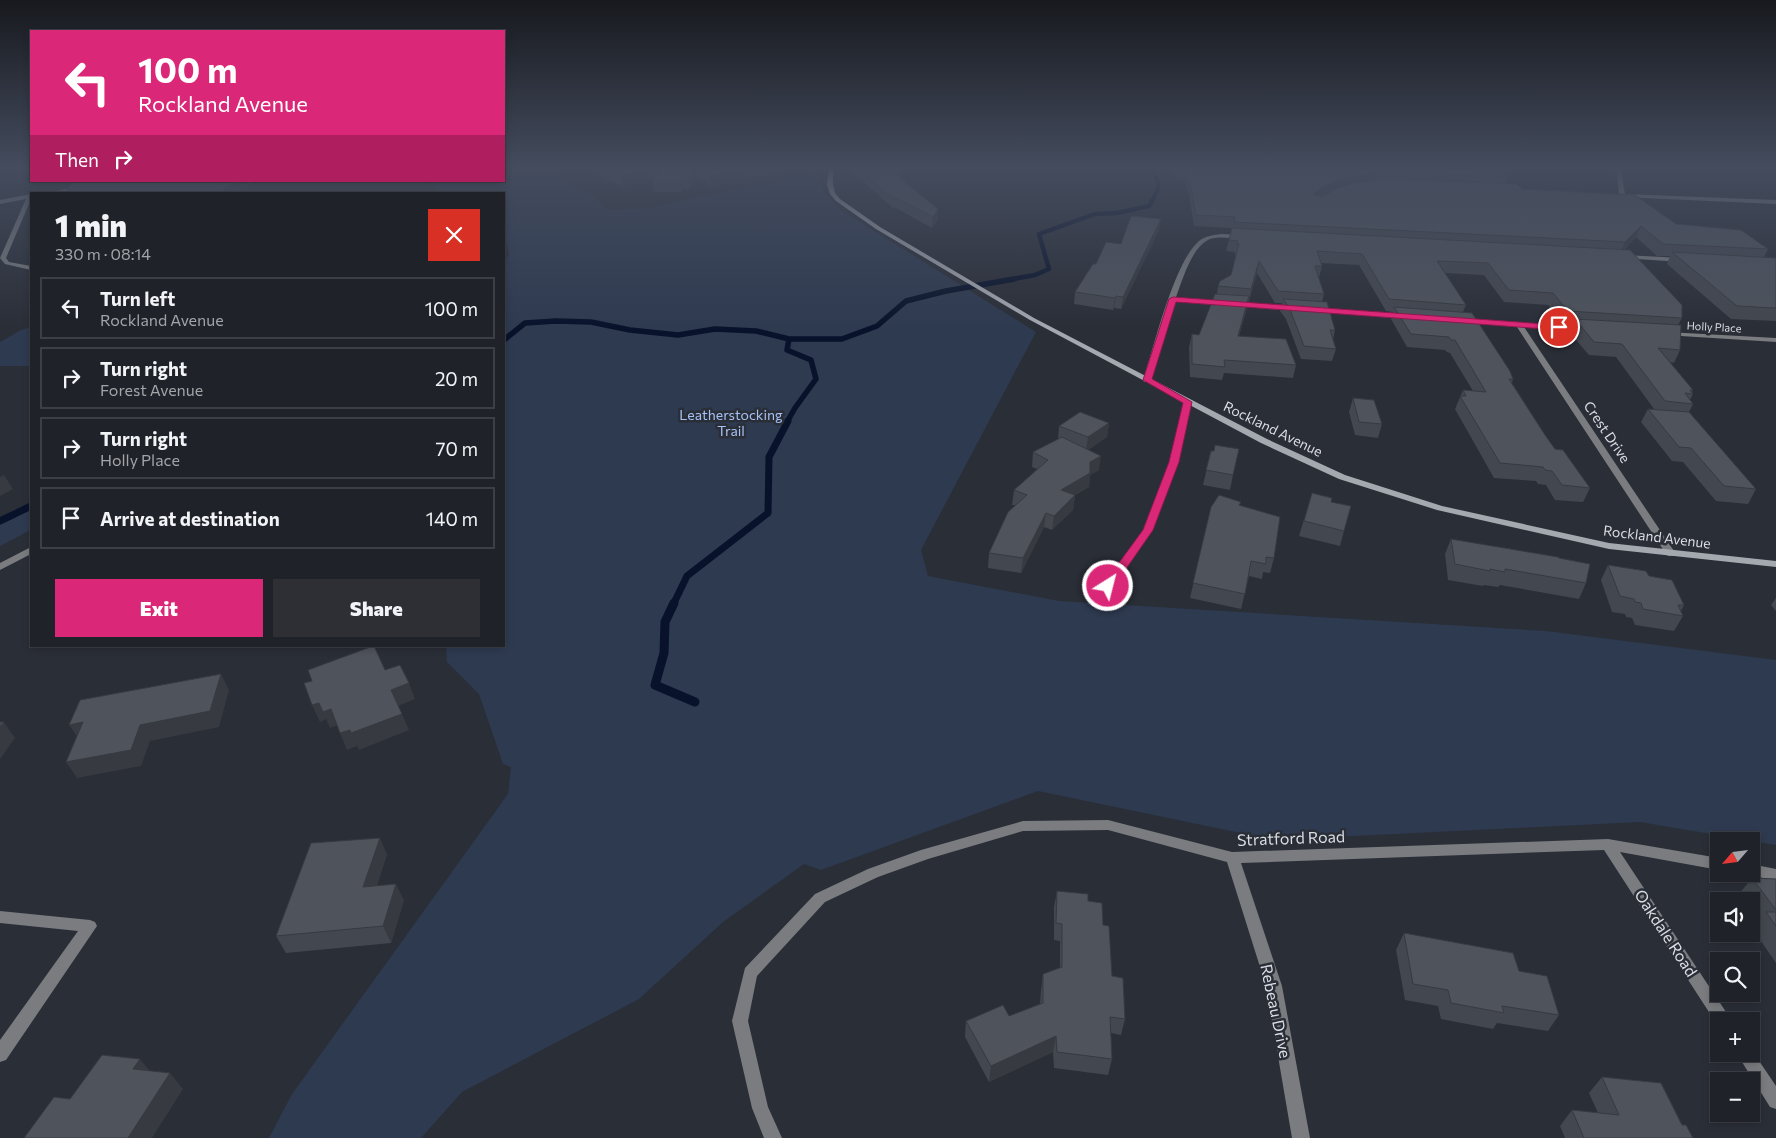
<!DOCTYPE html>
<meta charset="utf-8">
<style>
:root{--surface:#202229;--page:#2d2f35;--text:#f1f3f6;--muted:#a2a4a8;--line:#3d3f46;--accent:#db2777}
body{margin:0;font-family:Commissioner,sans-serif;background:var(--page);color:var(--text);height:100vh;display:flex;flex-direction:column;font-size:19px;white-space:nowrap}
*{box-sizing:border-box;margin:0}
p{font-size:16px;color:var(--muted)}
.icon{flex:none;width:28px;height:28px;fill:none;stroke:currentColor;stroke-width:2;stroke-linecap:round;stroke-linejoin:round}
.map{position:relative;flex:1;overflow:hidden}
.sheet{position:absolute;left:30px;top:192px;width:475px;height:455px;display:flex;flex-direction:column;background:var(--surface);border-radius:0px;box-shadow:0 2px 8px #0003,0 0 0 1px var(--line)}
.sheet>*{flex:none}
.top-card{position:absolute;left:30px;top:30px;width:475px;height:152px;border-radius:0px;box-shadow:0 2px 8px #0003,0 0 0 1px var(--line);background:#db2777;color:#fff;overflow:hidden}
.needle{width:32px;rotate:242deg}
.fabs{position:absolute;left:1710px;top:832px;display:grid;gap:10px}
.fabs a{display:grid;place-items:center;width:50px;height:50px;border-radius:0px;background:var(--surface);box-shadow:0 2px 8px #0003,0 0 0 1px var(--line);font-size:25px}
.pin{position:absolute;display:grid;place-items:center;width:42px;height:42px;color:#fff;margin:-21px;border:2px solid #fff;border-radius:50%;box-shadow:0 1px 5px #0007}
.me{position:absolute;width:55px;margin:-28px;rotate:36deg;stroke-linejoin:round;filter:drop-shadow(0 0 4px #0008)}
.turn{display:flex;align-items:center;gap:18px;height:105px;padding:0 25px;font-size:22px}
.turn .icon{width:65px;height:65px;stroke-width:2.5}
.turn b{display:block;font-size:35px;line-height:42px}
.then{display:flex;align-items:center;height:48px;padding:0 25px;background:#0003;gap:10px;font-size:19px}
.round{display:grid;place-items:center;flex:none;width:52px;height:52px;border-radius:0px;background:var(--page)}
.headline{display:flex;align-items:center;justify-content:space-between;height:85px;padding:0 25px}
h1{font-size:30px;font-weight:800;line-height:38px}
.button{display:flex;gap:10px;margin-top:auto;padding:10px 25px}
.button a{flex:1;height:58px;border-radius:0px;background:var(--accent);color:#fff;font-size:20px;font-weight:800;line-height:58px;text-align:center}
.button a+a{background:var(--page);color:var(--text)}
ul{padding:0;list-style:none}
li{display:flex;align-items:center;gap:15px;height:62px;margin:0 10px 8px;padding:0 15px;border:2px solid var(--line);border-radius:0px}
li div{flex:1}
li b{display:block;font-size:19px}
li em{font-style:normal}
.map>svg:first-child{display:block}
.green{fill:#2e3a50}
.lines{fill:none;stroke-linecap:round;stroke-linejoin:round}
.stream-far3{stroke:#08132b;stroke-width:4.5}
.stream-far2{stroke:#08132b;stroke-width:5.5}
.stream-far1{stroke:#08132b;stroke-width:7}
.stream{stroke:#08132b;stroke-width:9}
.street{fill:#7a7c80;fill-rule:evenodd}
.secondary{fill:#a4a8af;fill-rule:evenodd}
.wall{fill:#43474f}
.shaded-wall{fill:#373a40}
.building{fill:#4e535c;stroke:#373a40}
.route{fill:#db2777;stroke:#8e194d}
.labels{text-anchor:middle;stroke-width:5;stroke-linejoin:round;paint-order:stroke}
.far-street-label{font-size:11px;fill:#dadde3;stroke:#2a2e37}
.park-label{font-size:14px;fill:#a6c1f6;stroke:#2a2e37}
.street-label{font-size:14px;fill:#dadde3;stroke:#2a2e37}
.near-street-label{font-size:16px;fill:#dadde3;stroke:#2a2e37}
</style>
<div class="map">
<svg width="1776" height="1138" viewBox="0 0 1776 1138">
<rect width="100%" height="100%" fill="#2a2e37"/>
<path class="green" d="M504 168H549L551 172 596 197 603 207 614 210 651 208 713 194 817 174 822 190 839 209 1036 332 921 550 928 576 1059 601 1546 631 1776 660V845L1640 822 1274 840 1038 791 821 870 804 864 723 922 639 999 462 1092 421 1138H269L292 1094 508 794 511 767 503 764 479 694 447 662 446 646H504V261L509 255 504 233V194H439L442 193 435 184 422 181H504Z
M31 327V366H0V342L21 330Z
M31 505V530L0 546V518Z"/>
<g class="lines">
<path class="stream-far3" d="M1007 280 1035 275 1049 269 1039 234 1095 214 1117 213 1149 206C1159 189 1163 185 1150 168"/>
<path class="stream-far2" d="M504 340 525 323 556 321 591 322 630 330 678 335 715 329 756 331 789 339H842L877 326 906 301 946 291 1014 279
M787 422 795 408 816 379 811 360 787 350 789 339"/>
<path class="stream-far1" d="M0 521 31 506
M673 605 687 576 768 513 769 457 788 421"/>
<path class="stream" d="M674 603 665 622 664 653 655 685 695 702"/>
<path class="street" d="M1611 168H1618L1621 171 1625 194 1776 200V204L1622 197 1619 195 1617 172Z
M271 181 235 185 232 183 239 181Z
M81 186 84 188 83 189 55 194H41Z
M31 194V199L6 258 9 262 31 266V270L5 264 0 258 26 199 0 204V200Z
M1221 234 1242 235 1245 237 1242 239C1232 238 1220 236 1210 239 1192 246 1182 281 1176 297L1294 307 1297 309 1294 311 1175 301 1151 380 1150 382H1144L1143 380C1154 347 1174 262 1199 241 1205 236 1214 235 1221 234Z
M1624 255 1682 258 1685 260 1682 262 1622 258 1621 257Z
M1318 308 1403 315 1406 317 1403 319 1316 311 1315 310Z
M1465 319 1585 328V330L1583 331 1524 327 1676 554 1674 556H1668L1666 554 1517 327 1463 322V320Z
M1667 332 1776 338V342L1665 335 1663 334Z
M1185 400H1188L1192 402 1178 462 1153 530 1112 588H1104L1103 586 1143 530 1170 462Z
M31 547V554L0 570V563Z
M1108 820 1232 852 1608 839 1719 858V870L1620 852 1732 1021H1719L1718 1026 1604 850 1241 863 1282 986 1310 1138H1292L1266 986 1227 862 1108 830 1023 831 928 859 878 877 825 902 757 976 748 1021 768 1107 782 1138H764L752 1108 732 1021 745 968 815 894 868 869 921 850 1023 821Z
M1751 864 1776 869V881L1746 874H1751Z
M0 911 90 920 95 922 97 926 6 1060 0 1062V1040L78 931 0 923Z
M1751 1049 1776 1086V1109L1770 1107 1737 1054H1751Z"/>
<path class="secondary" d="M829 168H833V185L835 193 840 199 880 227 1034 318 1267 439 1345 475 1442 506 1609 543 1776 561V567L1609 549 1437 510 1339 479 1261 443 1030 320 876 229 836 201 830 194 827 185Z"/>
</g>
<path class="wall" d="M20 168H31V177Z
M579 168H696V173L689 189H683L682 192H654L652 182 655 178 622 186 586 169 581 170Z
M696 168H787L788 172 711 186 697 177Z
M848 168H900L899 177 938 209V220L932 228 894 207V209Z
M1173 168H1500L1508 177 1506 184 1522 189 1676 224 1768 249 1764 257 1776 258V321L1731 319 1667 264 1670 256H1657L1636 237 1624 250 1682 318 1678 325 1680 350 1674 363 1670 362 1693 390 1692 392 1693 394 1690 400 1693 404 1689 412 1756 489 1748 504 1716 501 1683 462 1672 461 1641 422 1648 409H1654L1616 357 1589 355 1569 332 1573 324H1563L1548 305 1504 302 1484 275 1445 273 1466 305 1463 312 1513 379 1512 383 1545 435 1555 449 1590 488 1583 502 1555 500 1546 485 1538 484 1536 481 1494 478 1455 409 1463 390 1473 391 1450 353 1447 352 1445 350 1407 347 1391 319 1393 312 1386 311 1359 265 1321 263 1322 266 1319 278 1324 294 1322 302 1335 330 1333 340 1336 349 1332 361 1301 359 1286 319 1280 311 1282 303H1275L1257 273 1239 336 1296 365 1293 378 1224 373 1222 380 1190 377 1189 347 1192 334 1199 335 1217 294 1218 286 1231 275 1236 255H1235V252L1226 251 1229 240 1232 228 1194 226 1189 194 1184 179H1176Z
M1161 219 1159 230 1121 309 1114 308 1113 310 1074 304 1075 292 1096 264 1121 244Z
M1353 398 1382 424 1378 438 1355 435 1349 412Z
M1109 423 1107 437 1088 450 1099 470 1090 475 1089 487 1075 495 1073 510 1052 530 1044 527 1021 573 988 568 989 553 1015 505H1012L1014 490 1037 469 1032 467 1033 452 1058 440 1059 426Z
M1211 451 1233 475 1230 490 1203 485Z
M1312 493 1331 502 1344 531 1340 546 1299 536Z
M1240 506 1274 558 1270 573 1263 572 1262 579 1249 576 1241 609 1190 598 1211 507Z
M1451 539 1559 558 1586 583 1579 599 1500 585 1498 587 1484 585 1483 586 1448 580 1445 554Z
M1608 565 1649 576 1684 605 1681 611 1683 616 1674 631 1635 625 1632 618 1626 617 1625 614 1612 612 1601 580Z
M1776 598V611L1771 605Z
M387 854 377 885 404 900 391 943 286 953 276 936Z
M1752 878 1776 879V963L1752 928 1758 921 1751 911V901H1744L1739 894Z
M1057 891 1088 901 1103 925 1112 976 1125 1019 1121 1035 1111 1033 1112 1059 1108 1075 1054 1068 1053 1052 989 1082 965 1037 966 1021 1009 1016 1040 1004 1041 991 1043 974 1060 968V941L1054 940V907Z
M1404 933 1519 971 1559 1015 1548 1031 1497 1023 1493 1029 1441 1019 1438 1006 1405 1000 1396 950Z
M1602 1077 1682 1125 1693 1138H1565L1560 1126 1572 1110 1598 1113 1589 1093Z"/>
<path class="shaded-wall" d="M651 168H662L663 176 622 186 621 176Z
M693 168H696V173L689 189 688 179Z
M751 168H787L788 172 711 186 710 176Z
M1378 172 1375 183 1320 197 1314 194 1322 187 1339 179Z
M682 179 683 189 682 192 680 182Z
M238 181H247L249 187 238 194H217Z
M938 209V220L932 228 933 217Z
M1161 219 1159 230 1121 309 1123 297Z
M1641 226 1636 237 1620 253 1625 242Z
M1259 261 1257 273 1249 301 1251 289Z
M1116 296 1114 308 1113 310 1115 298Z
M1249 296 1247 308 1235 349 1238 336Z
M1109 423 1107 437 1086 451 1088 437Z
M1101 456 1099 470 1090 475 1089 487 1075 495 1073 510 1052 530 1054 516 1061 490 1090 462Z
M4 475 13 489 0 496V477Z
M1046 513 1044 527 1021 573 1023 558Z
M221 674 229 690 219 727 150 741 141 766 77 778 66 762 140 725Z
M409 683 415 699 398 706 391 690Z
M319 703 331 709 338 725 330 728 326 719 320 722 312 705Z
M402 714 409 730 359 750 351 733Z
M4 722 15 738 0 759V727Z
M83 722 80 741 69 725Z
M350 730 357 746 347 750 340 733Z
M380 838 387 854 371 903 363 887Z
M396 884 404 900 391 943 383 926Z
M1056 1036 1053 1052 989 1082 991 1066Z
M140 1059 153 1075 133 1069Z
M170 1073 183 1089 152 1138H128Z"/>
<path class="building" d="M604 168H653L621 176Z
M660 168H693L688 179H682L680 182H652Z
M697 168H751L710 176Z
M858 168H898L897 176 938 209 933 217 894 197V199Z
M1179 168H1500L1508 177 1378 172 1339 179 1322 187 1314 194 1322 197 1337 188 1353 183 1387 179 1517 184 1522 189 1635 195 1676 224 1741 230 1768 249 1663 244 1641 226 1625 242 1234 222 1235 217 1196 215 1190 184 1185 169Z
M82 181H238L217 194H65L71 183Z
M1131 216 1161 219 1123 297 1116 296 1115 298 1075 292 1093 264H1096L1106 242 1121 244Z
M1232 228 1630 250 1682 305V318L1568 311 1553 293 1509 290 1488 263 1437 261 1466 305 1389 299 1362 254 1317 251 1322 266H1315L1324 294 1278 291 1259 261 1251 289 1218 286 1220 281 1231 275 1239 244H1237L1238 241 1229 240Z
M1672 252 1776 258V308L1737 306Z
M1215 294 1249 296 1238 336 1286 339 1296 365 1224 360 1225 367 1192 364V334L1199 335Z
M1283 299 1327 302 1335 330H1330L1336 349 1304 346 1289 307Z
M1394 307 1472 313 1510 371 1513 379H1509L1545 435 1555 449 1563 450 1590 488 1562 485 1552 471 1545 470 1543 467 1500 463 1460 396H1466L1463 390 1486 392 1455 340H1451L1449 337 1411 334Z
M1575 319 1681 325 1680 350 1658 348 1693 390H1690L1693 394 1685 393 1693 404 1665 401 1622 344 1594 342Z
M1353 398 1374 400 1382 424 1359 422Z
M1648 409 1689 412 1756 489 1724 486 1691 448 1679 447Z
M1080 412 1109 423 1088 437 1059 426Z
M1062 437 1101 456 1090 462V473L1061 490 1075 495 1054 516 1046 513 1023 558 989 553 1008 512 1027 495 1014 490 1048 460 1033 452Z
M1215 445 1239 449 1233 475 1206 470 1211 451H1214Z
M1312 493 1332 498 1331 502 1351 506 1344 531 1304 521Z
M1219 495 1241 502 1239 505 1280 517 1274 558 1266 557V564L1251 561 1245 594 1193 583 1211 507Z
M1451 539 1558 557 1559 558 1590 564 1586 583 1505 569V572L1490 569V571L1455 564Z
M1608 565 1646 571 1649 576 1672 580 1684 605H1678L1683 616 1643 609 1641 603 1635 602 1634 599 1620 596Z
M373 646H374L385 670 400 665 409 683 391 690 402 714 351 733 350 730 340 733 331 709 323 712 319 703 312 705 304 683 312 681 308 670Z
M221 674 210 711 140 725 131 750 66 762 83 722 69 725 80 700Z
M0 722H4L0 727Z
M380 838 363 887 396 884 383 926 276 936 311 843Z
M1752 878 1776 879V910Z
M1057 891 1088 894V901L1102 903 1103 925 1109 926 1112 976 1123 978 1125 1019 1110 1017 1112 1059 1057 1052 1056 1036 991 1066 966 1021 1003 1005 1009 1016 1043 1003V974L1062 967V924L1056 923Z
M1766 912H1776V926Z
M1404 933 1513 953 1519 971 1547 976 1559 1015 1502 1006 1504 1013 1451 1003 1448 990 1413 984Z
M102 1055 140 1059 133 1069 170 1073 128 1138H24L54 1097 70 1099Z
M1602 1077 1661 1083 1682 1125H1686L1693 1138H1584L1572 1110 1619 1115Z"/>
<linearGradient id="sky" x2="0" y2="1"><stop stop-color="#17191e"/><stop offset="0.51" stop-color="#444c5e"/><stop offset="1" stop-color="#444c5e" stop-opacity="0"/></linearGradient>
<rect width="1776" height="328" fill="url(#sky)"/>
<path class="route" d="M1173 297 1559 325 1563 327 1559 330 1176 302 1152 379 1192 402 1179 462 1153 530 1112 589 1108 590 1102 586 1143 530 1169 462 1183 403 1143 380 1169 299Z"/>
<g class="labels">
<g class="far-street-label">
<text transform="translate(1714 327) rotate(3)" y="4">Holly Place</text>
</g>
<g class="park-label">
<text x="731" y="420">Leatherstocking<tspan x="731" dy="16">Trail</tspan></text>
</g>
<g class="street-label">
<text transform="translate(1273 429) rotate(26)" y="5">Rockland Avenue</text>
<text transform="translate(1607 432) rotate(56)" y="5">Crest Drive</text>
<text transform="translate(1657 537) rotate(7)" y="5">Rockland Avenue</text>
</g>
<g class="near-street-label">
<text transform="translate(1291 838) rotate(-2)" y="6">Stratford Road</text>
<text transform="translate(1666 933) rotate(57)" y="6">Oakdale Road</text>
<text transform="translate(1276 1011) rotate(78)" y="6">Rebeau Drive</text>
</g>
</g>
</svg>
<div class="fabs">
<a><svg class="needle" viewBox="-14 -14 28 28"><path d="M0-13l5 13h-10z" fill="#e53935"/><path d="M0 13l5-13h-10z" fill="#a2a4a8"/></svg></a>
<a><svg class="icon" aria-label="sound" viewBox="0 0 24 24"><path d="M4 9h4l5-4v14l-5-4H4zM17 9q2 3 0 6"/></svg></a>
<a><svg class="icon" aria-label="search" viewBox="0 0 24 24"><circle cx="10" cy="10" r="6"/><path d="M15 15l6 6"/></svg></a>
<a>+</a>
<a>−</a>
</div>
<div class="pin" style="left:1559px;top:327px;background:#d93025"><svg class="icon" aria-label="arrive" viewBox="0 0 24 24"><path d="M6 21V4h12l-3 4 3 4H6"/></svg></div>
<svg class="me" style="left:1108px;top:586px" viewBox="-20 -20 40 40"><circle r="17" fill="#db2777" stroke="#fff" stroke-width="3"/><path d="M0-11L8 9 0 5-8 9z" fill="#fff"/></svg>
<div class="top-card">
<div class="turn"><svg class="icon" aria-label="left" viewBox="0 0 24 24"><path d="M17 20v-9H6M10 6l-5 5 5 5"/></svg><div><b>100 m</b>Rockland Avenue</div></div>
<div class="then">Then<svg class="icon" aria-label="right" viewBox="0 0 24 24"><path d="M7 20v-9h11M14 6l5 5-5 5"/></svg></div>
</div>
<section class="sheet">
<div class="headline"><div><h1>1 min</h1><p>330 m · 08:14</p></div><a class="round" style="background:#d93025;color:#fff"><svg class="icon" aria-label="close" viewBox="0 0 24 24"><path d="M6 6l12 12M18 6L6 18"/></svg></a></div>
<ul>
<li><svg class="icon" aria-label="left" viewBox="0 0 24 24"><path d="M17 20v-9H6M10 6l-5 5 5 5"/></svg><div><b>Turn left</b><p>Rockland Avenue</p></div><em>100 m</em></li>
<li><svg class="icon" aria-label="right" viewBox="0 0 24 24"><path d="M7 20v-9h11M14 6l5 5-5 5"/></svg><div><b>Turn right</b><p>Forest Avenue</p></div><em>20 m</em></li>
<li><svg class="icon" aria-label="right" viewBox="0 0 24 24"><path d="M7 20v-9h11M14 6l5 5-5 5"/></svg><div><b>Turn right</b><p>Holly Place</p></div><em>70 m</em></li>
<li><svg class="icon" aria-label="arrive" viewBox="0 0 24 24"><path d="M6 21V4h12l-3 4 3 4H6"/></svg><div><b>Arrive at destination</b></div><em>140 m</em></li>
</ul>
<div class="button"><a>Exit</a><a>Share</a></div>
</section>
</div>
